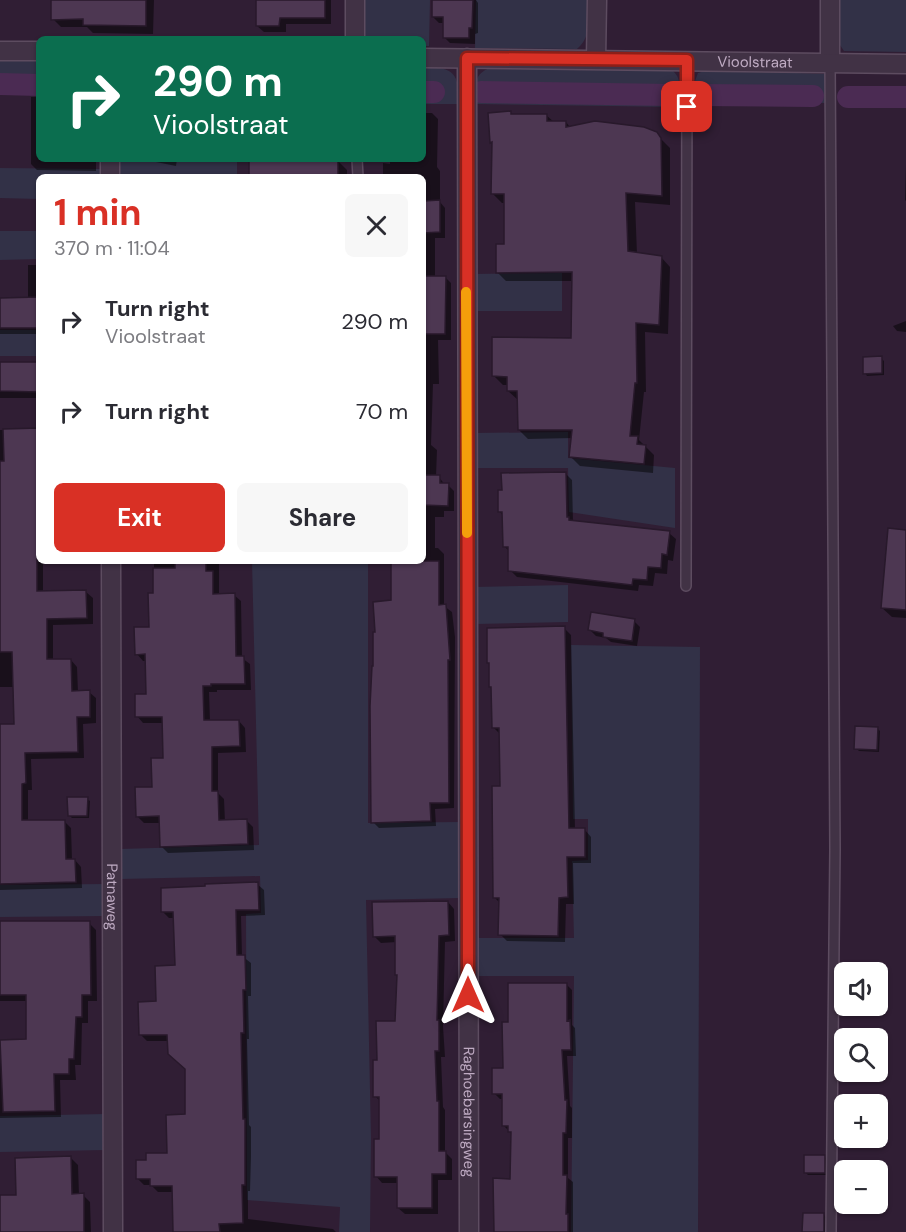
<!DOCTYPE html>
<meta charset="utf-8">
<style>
:root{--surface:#fff;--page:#f7f7f7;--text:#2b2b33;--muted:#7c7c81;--accent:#d93025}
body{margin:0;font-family:"DM Sans",sans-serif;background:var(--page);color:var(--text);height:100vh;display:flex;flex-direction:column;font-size:22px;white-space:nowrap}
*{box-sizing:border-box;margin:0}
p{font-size:20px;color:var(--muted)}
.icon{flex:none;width:33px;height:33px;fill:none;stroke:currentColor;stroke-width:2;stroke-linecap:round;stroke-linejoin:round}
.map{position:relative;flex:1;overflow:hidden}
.side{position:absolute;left:36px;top:174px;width:390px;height:390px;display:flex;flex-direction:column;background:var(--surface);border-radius:9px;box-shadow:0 2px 4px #0004}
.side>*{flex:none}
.hud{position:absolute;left:36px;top:36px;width:390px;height:126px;border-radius:9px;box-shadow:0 2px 4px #0004;background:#0b6e4f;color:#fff;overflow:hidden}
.buttons{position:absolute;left:834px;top:962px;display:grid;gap:12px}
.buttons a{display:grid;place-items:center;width:54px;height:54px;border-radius:9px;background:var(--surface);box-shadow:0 2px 4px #0004;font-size:30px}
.pin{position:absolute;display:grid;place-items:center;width:51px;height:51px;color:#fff;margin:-26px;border-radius:12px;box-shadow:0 3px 9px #0006}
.me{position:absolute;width:66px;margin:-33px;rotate:0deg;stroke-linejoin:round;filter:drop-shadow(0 0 4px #0008)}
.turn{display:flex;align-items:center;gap:21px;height:126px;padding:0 18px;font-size:27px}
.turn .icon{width:78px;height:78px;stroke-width:2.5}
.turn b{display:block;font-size:42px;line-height:51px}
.round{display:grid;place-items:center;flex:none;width:63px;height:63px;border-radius:9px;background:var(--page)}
.head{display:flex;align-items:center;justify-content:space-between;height:102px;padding:0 18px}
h1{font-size:36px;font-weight:700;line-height:45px;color:var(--accent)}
.cta{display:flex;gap:12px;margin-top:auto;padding:12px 18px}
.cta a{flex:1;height:69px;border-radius:9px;background:var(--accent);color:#fff;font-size:24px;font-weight:700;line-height:69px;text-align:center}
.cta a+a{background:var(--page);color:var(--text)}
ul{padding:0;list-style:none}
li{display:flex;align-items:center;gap:18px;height:90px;padding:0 18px}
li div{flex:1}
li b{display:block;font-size:22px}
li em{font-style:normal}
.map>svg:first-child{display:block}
.green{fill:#323147}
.shadow{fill:#0007}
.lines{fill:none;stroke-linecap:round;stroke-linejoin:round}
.canal{stroke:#4b2b53;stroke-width:22}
.building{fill:#4d3752;stroke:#28192b;stroke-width:1.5}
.lane-casing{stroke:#5d4c60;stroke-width:12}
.street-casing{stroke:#5d4c60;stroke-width:21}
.lane{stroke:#413245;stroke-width:9}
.street{stroke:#413245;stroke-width:18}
.route-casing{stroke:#8d1f18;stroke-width:15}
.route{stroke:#d93025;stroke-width:10}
.slow{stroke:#f59e0b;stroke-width:10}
.labels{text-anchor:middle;stroke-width:4.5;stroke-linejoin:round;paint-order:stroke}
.street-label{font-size:15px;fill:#bfabc3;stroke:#261829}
</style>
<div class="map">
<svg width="906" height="1232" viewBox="0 0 906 1232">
<rect width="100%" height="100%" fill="#301e34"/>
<path class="green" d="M363 0H430L429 46H423V39H365Z
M476 0H588C588 18 592 37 577 49L475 48Z
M837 0H906V52L844 51 836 39Z
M0 59 39 60V92H0Z
M497 65 670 69C684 77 679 93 679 107L475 104C475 81 473 73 497 65Z
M423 67C455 67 459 74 459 104H423Z
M708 70 825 74 827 83 826 103 695 101V81L698 73Z
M118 159H237V177H118Z
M0 168 103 169V177H39V199L0 198Z
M0 231H39V259L0 260Z
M562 273V311H472L471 274Z
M0 330H39V356H0Z
M568 432V458L675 468V528L569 512 568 468H474V433Z
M252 561H368V823L460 822 461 898 366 900 371 1138 370 1232H339L340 1207 247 1200 246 914 261 913 260 876 120 879V849L259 845Z
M568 585V622L476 624 475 587Z
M571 645 700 647 698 1232H571L574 976H475L476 938H574L572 861 588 860V819H573Z
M107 884V916L0 917V885Z
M106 1114V1150L0 1152V1116Z"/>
<path class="shadow" d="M53 0H154L153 34 93 33 87 27H61L53 19Z
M258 0H331V24H286V32H264L257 26Z
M433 0H476L478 3V33L475 34V44L450 43 444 37V23H439L433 17Z
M31 97H39V159H96V171L37 170 31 164Z
M423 113H432L438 119 437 167 440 171V202L445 208V238H435V277H445L451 283V340H438L439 384H433L431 445 437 450 436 477H439L445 485H448L454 491V511H444V517H435V548H438L444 554V606L452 612 455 637 454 808 435 809 436 826 379 828 373 822 393 602 392 561H423V177H383V163L390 164V159H423Z
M510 113 513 115H546L554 122H566L570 127 656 134 670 148V205L635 202 637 254 661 257 670 267 668 334 645 332 646 392H644L639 440 654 455 653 473 580 466 571 457 573 438 528 439 519 430 518 400 508 391V385H503L494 376 573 339V281H506L497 272 506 246V203H502L493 194V144L491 142Z
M148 159H177L176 166 151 161Z
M251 159 338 161 347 170V177H251Z
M906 165V201L905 200Z
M28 265H39V334H0V299H28Z
M906 321V332L897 331 893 326Z
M881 358 884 361V375L867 376 865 373Z
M0 363 39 364V398H0Z
M39 429V561H43V592H86L93 598V624L53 625V661L71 660 77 667 78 692H89L96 698V723L83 724 84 758 31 759 32 790H28V822L64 821 71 828 72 860H75L81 867 82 888 0 890V726L16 725 15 687H0V430Z
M566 474 572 480 573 522 669 533 676 539 673 561 668 560 667 574 655 573 653 586 639 585 638 591 517 577 510 570 509 551 504 546 503 516 500 512Z
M906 531V618L892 617 882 608Z
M154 561H219V595H234L241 601 242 658 250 664 251 690H217V692H209L210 721H239L245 728 246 752 218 753V793L224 799 225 822 247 821 253 827 254 850 168 853 161 846V823H144L137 816 153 788 164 760V723H143L137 716 148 695 147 661H143L137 654 151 628 154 595Z
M634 621 640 627 637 646 611 642 606 638 596 636 590 630Z
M564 628 571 635 575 830H585L591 837V863H573L574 904H566L565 942 507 941 500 934 501 904 495 898 501 788 500 734 493 727Z
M877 728 880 731 879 752 859 751 856 748Z
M87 799 90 801 89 818H72L69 815Z
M257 884 264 890 265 915 241 916 242 956 251 963V996H248L249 1039H247L249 1125 251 1127V1157L250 1191H248V1219L333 1229 336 1232H169H175L174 1192H158L151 1185H144L137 1178 147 1162 169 1154 187 1116 186 1069 168 1041H147L141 1035 176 967 175 918H169L163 912Z
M448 902 454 909 455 941 445 942 443 1026 445 1057H441L443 1107 445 1110V1152L452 1159V1180H438V1214H405L398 1208V1183H382L376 1176 381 1141V1102L375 1096 378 1062 396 1022 398 976 397 942 381 943 374 936Z
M0 921 89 923 96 930 97 1001H88V1023H82L81 1065H75L76 1080H60L61 1117 0 1118V1041H28V1001H0Z
M566 984 572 990V1025L575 1028 576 1056H567L570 1106 572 1108V1138H568V1178L573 1182V1232H495L512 1180V1134L503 1125V1099H500L494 1093 505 1070 510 1024Z
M824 1156 827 1159V1175H808L805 1172Z
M71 1158 78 1165 79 1195H83L90 1202 91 1232H0V1197L17 1196Z
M824 1215 830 1221V1232H804Z"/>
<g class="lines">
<path class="canal" d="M0 84 39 85
M423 92H434
M481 92 672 95
M699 95 813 96
M848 97H906"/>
</g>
<path class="building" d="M51 0H146V26L83 25V19L51 20Z
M256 0H325V18H280L279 26H256Z
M432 0H473L472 28H469V38H443V17H432Z
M511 111V114H547V121H566V127L595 121 644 127 657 132 661 138 662 196 626 193 628 251 662 256 659 325 636 323 637 383H635L630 436H638L637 444 646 445 644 464 569 457 572 430H518L517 391H507V377L492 376V337L571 338 572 272 496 273V244H504V194H491L492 142 490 143 488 113Z
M249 159H338V177H249Z
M440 200V232L423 233V201Z
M423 276H446L445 334H423Z
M39 297V328H0V298Z
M882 356V373L863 374V357Z
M0 362H39V392L0 391Z
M39 428V554H37V591L86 590 87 618 47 619V659H71L72 691 90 690V717H77L78 752 25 753 26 783 22 784V820H65L66 859H75L76 882 0 884V724H14L12 652H0V461H4L3 429Z
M566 472 567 517H569V520L670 531 667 555 662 554 661 568 648 567 647 580 633 579 632 585 508 571V547H503L502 512H498V490H502L501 473Z
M423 475H440V483H449L448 506 423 505Z
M888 528 906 530V610L881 608Z
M391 561H439V605L446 604 450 660H448L449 803H430L431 821 371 823 370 706 372 666H373V632H375L373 602 391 600Z
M175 563H206V571H213V594L235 593 236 656H244L245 684H211V686H203L204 720H239L240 746 212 747V791H218L219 820 247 819 248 844 160 847 159 816 136 817 135 787H152L151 758H163L162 717H135V694H146L145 654 135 655 134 627H149L148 593H153V568H175Z
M591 612 635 619 632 641 603 637V633L588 630Z
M565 626 569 828H585V857H567L568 897 559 898 558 936 498 935 499 898H493L492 786H500L499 728H492L491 687H489V663H487V628Z
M855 726 878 727 877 750 854 749Z
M67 797H88L87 816H68Z
M258 882 259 910H236L237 955H245L246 990H243L244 1033H241L243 1119H245V1185H242L243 1223 219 1224 220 1232H173L172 1186H150V1179H136V1160H146V1153H167L166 1115 185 1114V1069L168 1054 167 1035H139L138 1002 156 1001 155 966 175 965 173 912H161V888L205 886V884Z
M448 901 449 935 439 936 437 1020H439V1051H435L437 1101H439V1151H446V1174H432V1208H397V1177H374V1139H379V1097H373V1060H377L376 1021H395L397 975H395V936L373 937 372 902Z
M0 921H90L91 995H82V1017H76L74 1059H69V1074H54L55 1111 3 1112 0 1040 26 1039V995H0Z
M508 983H567V1021L570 1020 571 1050H562L565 1100H567L566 1133H563V1175H567L566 1214H568V1232H494L493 1178 510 1179 511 1132H508V1126H502V1094H492V1068H503L502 1022H508Z
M804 1155H825V1173H804Z
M71 1156 72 1194 84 1193V1232H0V1195H16L15 1158Z
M803 1213H824V1232H802Z"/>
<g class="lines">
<g class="lane-casing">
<path id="lane" d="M830 62 835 849 831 1232
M357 159 358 177
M686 586 687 60"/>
</g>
<g class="street-casing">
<g id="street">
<path d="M830 0V62"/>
<path d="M355 39V0"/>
<path d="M0 51H39"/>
<path id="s1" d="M423 58 906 64"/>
<path id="s2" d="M467 58 469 1232"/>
<path d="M596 59 597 0"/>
<path d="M110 159V177"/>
<path id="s3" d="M111 561 113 1232"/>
</g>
</g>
<use href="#lane" class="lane"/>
<use href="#street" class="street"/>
</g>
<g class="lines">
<g class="route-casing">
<path id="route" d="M468 995 467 58 687 60V107"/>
</g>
<use href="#route" class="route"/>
<path class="slow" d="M466 292 467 533"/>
</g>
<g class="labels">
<g class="street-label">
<text dy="5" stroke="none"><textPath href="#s1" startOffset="332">Vioolstraat</textPath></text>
<text dy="5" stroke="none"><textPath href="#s3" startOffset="336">Patnaweg</textPath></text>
<text dy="5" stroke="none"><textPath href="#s2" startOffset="1054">Raghoebarsingweg</textPath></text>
</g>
</g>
</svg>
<div class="buttons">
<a><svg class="icon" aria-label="sound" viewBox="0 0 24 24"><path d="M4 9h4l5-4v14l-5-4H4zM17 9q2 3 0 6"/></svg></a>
<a><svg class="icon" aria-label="search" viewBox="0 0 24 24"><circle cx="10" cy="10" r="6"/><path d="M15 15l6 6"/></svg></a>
<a>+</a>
<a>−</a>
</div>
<div class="pin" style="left:687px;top:107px;background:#d93025"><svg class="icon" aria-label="arrive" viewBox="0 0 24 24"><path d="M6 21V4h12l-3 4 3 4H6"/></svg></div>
<svg class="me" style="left:468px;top:995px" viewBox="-20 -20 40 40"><path d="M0-17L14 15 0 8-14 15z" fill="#d93025" stroke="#fff" stroke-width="4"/></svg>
<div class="hud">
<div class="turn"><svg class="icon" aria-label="right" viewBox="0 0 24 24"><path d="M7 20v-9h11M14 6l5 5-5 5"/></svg><div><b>290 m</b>Vioolstraat</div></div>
</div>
<section class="side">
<div class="head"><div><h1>1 min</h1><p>370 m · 11:04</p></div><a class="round"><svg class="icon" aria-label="close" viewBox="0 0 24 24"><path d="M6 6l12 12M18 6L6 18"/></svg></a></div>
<ul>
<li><svg class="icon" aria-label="right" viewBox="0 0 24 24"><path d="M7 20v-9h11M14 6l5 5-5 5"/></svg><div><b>Turn right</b><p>Vioolstraat</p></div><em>290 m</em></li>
<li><svg class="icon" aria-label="right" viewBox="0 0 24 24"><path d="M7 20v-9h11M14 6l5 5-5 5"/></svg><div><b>Turn right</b></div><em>70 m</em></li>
</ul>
<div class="cta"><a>Exit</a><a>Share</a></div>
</section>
</div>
